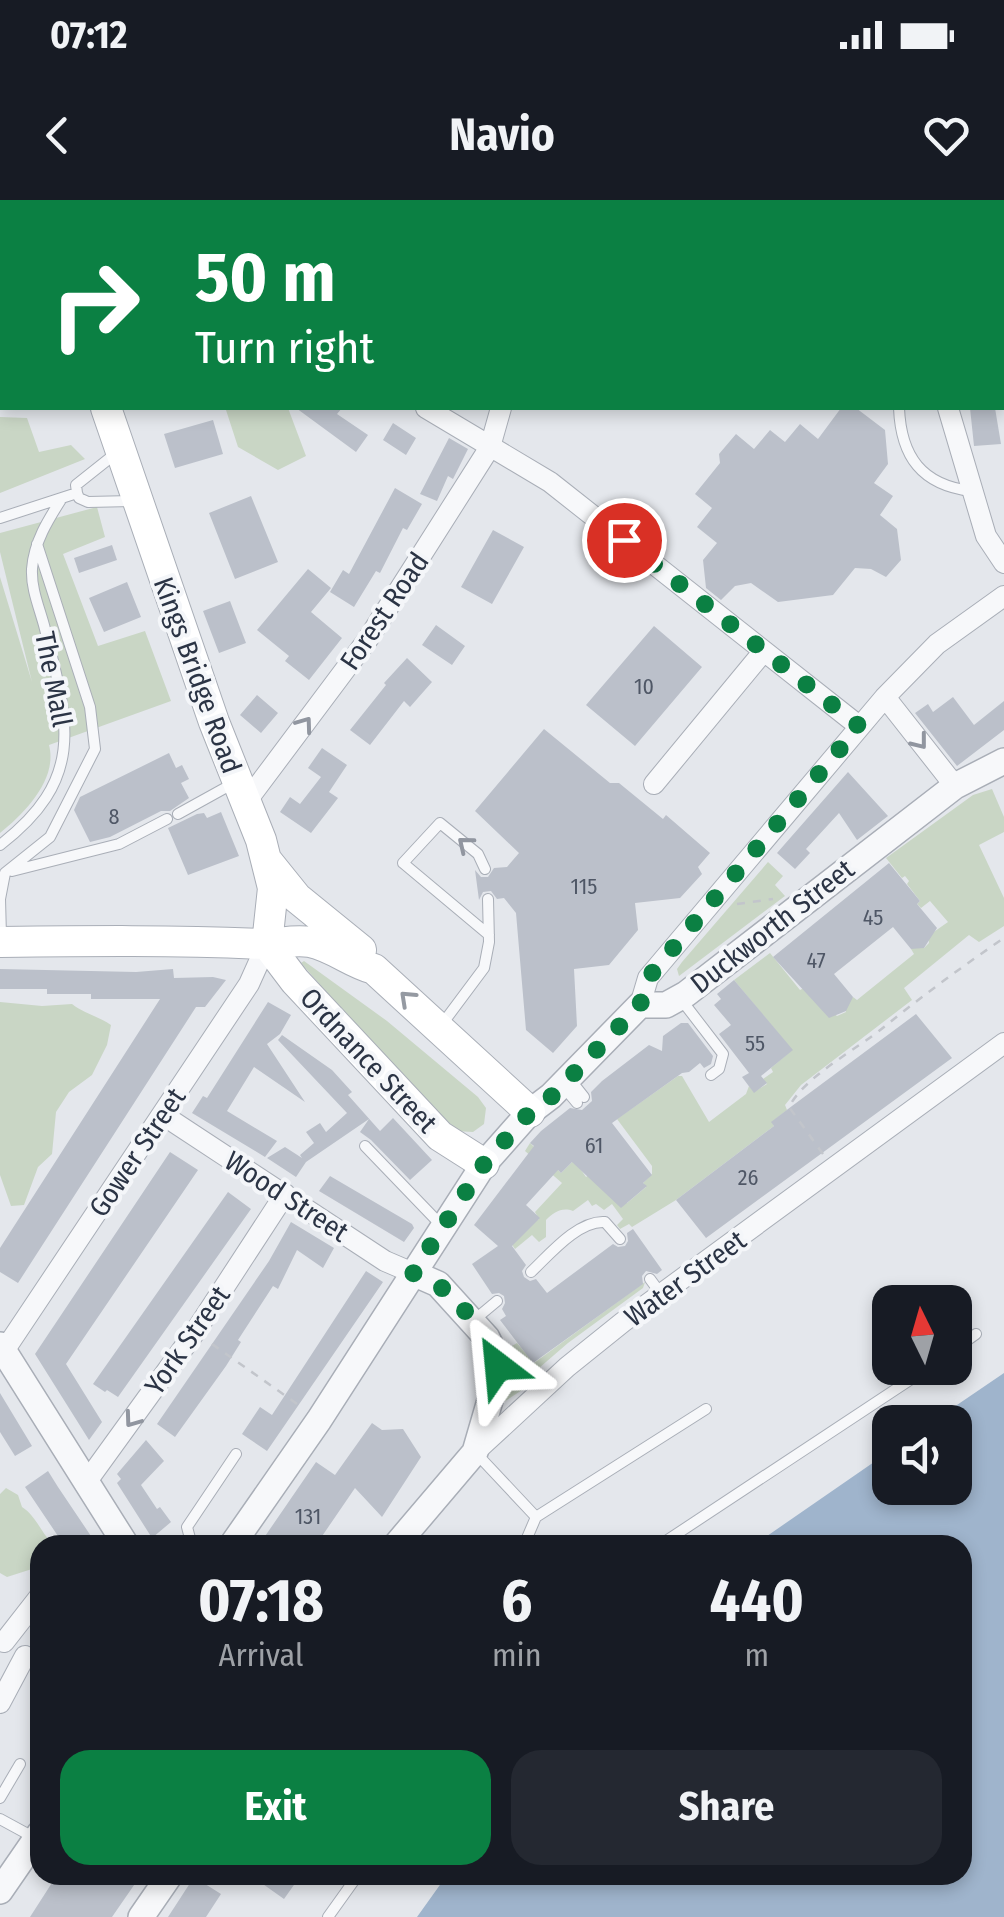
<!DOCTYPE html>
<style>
:root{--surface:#171b24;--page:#242831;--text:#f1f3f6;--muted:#9ea1a6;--accent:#0b8043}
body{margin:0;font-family:"Fira Sans Condensed",sans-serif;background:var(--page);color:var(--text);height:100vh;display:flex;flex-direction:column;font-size:38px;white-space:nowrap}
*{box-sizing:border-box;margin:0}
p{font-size:32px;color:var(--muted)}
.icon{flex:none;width:55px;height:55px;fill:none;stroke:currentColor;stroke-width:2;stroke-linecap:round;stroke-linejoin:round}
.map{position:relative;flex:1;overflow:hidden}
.drawer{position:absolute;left:30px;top:1335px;width:942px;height:350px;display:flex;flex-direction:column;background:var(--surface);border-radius:30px;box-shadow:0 5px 15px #0003}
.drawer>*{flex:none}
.top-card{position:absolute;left:0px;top:0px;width:1005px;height:210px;box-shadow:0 5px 15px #0003;background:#0b8043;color:#fff;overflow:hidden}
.needle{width:65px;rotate:355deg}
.controls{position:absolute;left:872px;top:1085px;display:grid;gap:20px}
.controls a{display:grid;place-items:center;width:100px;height:100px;border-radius:20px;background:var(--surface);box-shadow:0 5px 15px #0003;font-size:50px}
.pin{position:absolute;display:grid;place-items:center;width:85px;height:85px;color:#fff;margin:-42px;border:5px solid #fff;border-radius:50%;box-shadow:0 2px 10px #0007}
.me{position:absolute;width:110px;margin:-55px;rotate:331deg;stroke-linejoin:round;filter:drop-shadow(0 0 8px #0008)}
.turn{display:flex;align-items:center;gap:35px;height:210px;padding:0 30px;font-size:45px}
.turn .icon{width:130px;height:130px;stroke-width:2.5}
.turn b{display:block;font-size:70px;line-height:85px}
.eta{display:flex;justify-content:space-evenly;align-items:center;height:170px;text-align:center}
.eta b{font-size:60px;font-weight:700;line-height:70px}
.button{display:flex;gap:20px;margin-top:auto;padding:20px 30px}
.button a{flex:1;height:115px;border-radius:30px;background:var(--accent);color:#fff;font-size:40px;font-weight:700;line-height:115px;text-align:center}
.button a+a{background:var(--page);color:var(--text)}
.status{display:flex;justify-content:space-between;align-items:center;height:70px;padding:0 50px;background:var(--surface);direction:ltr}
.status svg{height:28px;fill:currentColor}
header{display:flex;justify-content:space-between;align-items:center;height:130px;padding:0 30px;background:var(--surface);font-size:45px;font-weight:700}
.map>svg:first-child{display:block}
.green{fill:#c9d6c5}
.water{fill:#9fb4cc}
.building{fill:#bbc0ca}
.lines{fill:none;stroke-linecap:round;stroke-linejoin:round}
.service-casing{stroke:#a9aeb7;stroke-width:12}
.minor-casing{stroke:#a9aeb7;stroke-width:22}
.tertiary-casing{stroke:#a9aeb7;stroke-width:28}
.secondary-casing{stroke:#a9aeb7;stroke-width:32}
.path{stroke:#c2c5cb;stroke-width:2.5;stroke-dasharray:8 8;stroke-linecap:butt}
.service{stroke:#f7f8fa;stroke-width:10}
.minor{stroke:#f7f8fa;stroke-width:20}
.tertiary{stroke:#f7f8fa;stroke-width:25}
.secondary{stroke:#fff;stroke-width:30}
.oneway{stroke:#9196a0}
.oneway2{stroke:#959aa2}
.route{stroke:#0b8043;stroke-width:18;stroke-dasharray:0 32.4}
.labels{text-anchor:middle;stroke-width:8;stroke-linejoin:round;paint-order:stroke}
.number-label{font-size:22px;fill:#4f5766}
.street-label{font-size:28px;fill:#2b3445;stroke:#f4f6f9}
</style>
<div class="status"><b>07:12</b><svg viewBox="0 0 49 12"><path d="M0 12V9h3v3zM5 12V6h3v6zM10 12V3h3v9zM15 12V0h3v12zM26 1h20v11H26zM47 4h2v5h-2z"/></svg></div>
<header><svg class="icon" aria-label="back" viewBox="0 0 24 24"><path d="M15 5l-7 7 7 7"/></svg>Navio<svg class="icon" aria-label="heart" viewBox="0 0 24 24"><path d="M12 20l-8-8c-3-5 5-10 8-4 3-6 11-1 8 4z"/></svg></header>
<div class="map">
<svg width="1004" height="1717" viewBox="0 0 1004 1717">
<rect width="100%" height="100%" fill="#e4e7ec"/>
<path class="green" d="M221 208H288L306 256 278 270 238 247 226 210Z
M0 217 27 218 39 252 71 245 85 259 0 293Z
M97 307 105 337 63 354 98 446 145 431 171 501 49 545C58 579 25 613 0 633V377L32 482 0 352V333Z
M992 589 1004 617V632L979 645 1004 698V726L979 742 969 735 904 788 912 800 801 885 785 905 787 910 772 922 774 926 676 1000 632 1027 629 1024 620 1029 617 1025 623 1019 612 1004 604 1010 596 1004 592 1006 588 1000 573 1011C562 1007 554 1012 546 1020V1037L539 1042 532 1035 515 1049 508 1039 539 1019 535 1012 562 983 525 951 530 943 561 973 574 960 586 977 589 975 627 1003 646 987 643 983 652 974V966L617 919 678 876H682L709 922 746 894 749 886 754 892 767 884 763 879 773 872 771 868 792 850 734 780 770 753 800 790 804 788 837 816 846 812 845 804 853 797 857 800 914 754 911 749 916 745 924 748 929 743 928 736 948 722 930 701 921 708 917 704 920 701 907 684 909 681 905 676 902 678 886 658 973 595Z
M768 662 783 676 775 685 785 696 679 776 677 769 682 762Z
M304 761 387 821 478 897 486 908 484 924 473 932 455 931 422 901 301 763Z
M0 802 42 806 72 804C85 814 98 816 111 825L107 845 92 875 69 892 56 912 52 954 38 967 24 1005 11 1006 0 975Z
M645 1082 643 1088 568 1143 539 1168 522 1190 504 1202 516 1172 512 1146 517 1143 534 1163Z
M6 1288 18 1295 22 1307C36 1316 40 1331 52 1343L40 1345V1362L32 1369 7 1377 0 1373V1294Z"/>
<path class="water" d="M1004 1173V1717H417L447 1675H962V1345H754L890 1251V1288H955V1222H932Z"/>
<path class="building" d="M296 208H342L337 214 368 235 356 252Z
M841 208H856L885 230 888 264 874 283 893 296 880 315 897 329 901 360 886 377 871 369 855 368 833 395 778 402 751 383 735 386 721 400 706 388 703 360 717 343 697 327 712 308 695 294 720 263 719 254 736 234 754 249 770 230 785 242 800 224 818 239Z
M970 208H995L1001 244 974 246Z
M213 220 223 254 175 268 164 234Z
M393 223 416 238 406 255 383 240Z
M449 238 468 249 453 279 448 276 437 301 420 294Z
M395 288 422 304 407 330 403 328 380 373 376 371 354 407 330 392 343 370 349 374Z
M251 296 278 362 235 379 209 313Z
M493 330 524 347 492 404 461 387Z
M112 345 117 360 79 373 74 358Z
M308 369 331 388 311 412 342 438 309 480 285 461 289 456 257 430Z
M127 382 141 417 104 432 89 398Z
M230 401 246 443 219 453 203 411Z
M436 425 465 446 452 465 422 445Z
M654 426 702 467 635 546 586 505Z
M407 458 432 482 410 507 404 501 370 545 350 530 386 485 384 483Z
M257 495 278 513 261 533 240 515Z
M953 497 974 525 1004 501V530L957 566 915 513 928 504 933 512Z
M544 529 610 583H619L663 619 666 615 710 653 698 667 702 674 680 698 635 703 638 730 609 765 574 769 577 826 553 853 526 830 516 713 504 698 497 699 491 691 483 692 479 700 475 670 481 677H488L494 668 507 667 519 653 475 611Z
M322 548 347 565 329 592 338 598 311 633 280 612 290 597 300 604 321 577 308 568Z
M169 553 176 568 182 565 189 579 181 583 189 598 170 611H161L110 637 90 642 74 610 80 597Z
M848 572 888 616 857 640 839 613 806 649 810 653 795 669 777 653Z
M221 612 239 656 188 675 168 628 197 614 204 613 207 618Z
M889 663 920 701 917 704 937 728 924 748 911 749 893 727 834 774 853 797 846 811 829 818 773 757Z
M0 769 136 772 173 769 174 778 213 777 226 780 205 807H196L18 1083 0 1072V1048L160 799H91V794H47V789H0Z
M734 780 793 850 761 876 767 883 754 893 742 877 749 873 719 834 731 825 714 805 721 799 717 794Z
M268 802 291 815 280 834 267 844 305 902 254 867 227 911 277 941 265 957 192 913 203 896 207 898Z
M916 814 952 858 706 1038 676 1000 774 926 771 922 792 906Z
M681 823H688L713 856 711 864 704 868 700 863 689 872 682 873 612 923 652 975 643 983 647 986 621 1008 572 962 561 973 558 970 526 1005 540 1018 512 1046 526 1065 522 1071 524 1077 530 1081 536 1079 547 1093 613 1044 618 1047 625 1046 628 1041 627 1033 633 1029 662 1070 657 1074 646 1071 642 1076 643 1084 533 1163 500 1120 506 1116 502 1109 505 1103 504 1096 499 1093 492 1094 472 1064 498 1046 474 1025 534 946 530 943 541 931 570 908 582 910 592 901 591 892 602 881 649 845 662 851 663 836Z
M282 835 332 870 352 892 348 895 380 931 393 918 432 960 410 980 371 940 360 932 369 919 306 962 296 977 267 958 285 947 302 958 300 955 314 943 306 932 320 923 326 932 347 913 278 840Z
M170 952 198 970 66 1164 102 1222 89 1240 35 1154Z
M330 976 412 1024 414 1028 404 1042 319 991Z
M228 992 251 1009 118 1197 107 1190 105 1192 93 1184Z
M291 1022 334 1048 323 1068 297 1050 278 1089 273 1086 238 1140 241 1142 226 1166 175 1237 157 1224 269 1061Z
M366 1071 383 1082 267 1251 242 1234 260 1207 272 1215Z
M0 1193 32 1246 15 1256 0 1232Z
M372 1223 382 1230 403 1229 421 1257 382 1317 355 1288 316 1345H259L316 1262 335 1275Z
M146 1240 164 1261 141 1285 157 1309 160 1307 171 1322 152 1338 117 1283 121 1279 117 1274Z
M48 1271 58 1287 97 1345H64L25 1287Z
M57 1675H141L112 1717H30Z
M250 1675H301L284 1699Z
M194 1677 221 1694 206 1717H168Z"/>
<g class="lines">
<g class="service-casing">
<path id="service" d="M899 208C901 257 922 285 971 291
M77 293 79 298 88 302 132 301
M0 318 77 293 76 285 115 254
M178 614 234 583
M0 645C86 579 69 523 45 429 40 409 31 390 32 369 34 342 48 320 62 298
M485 669 478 654 440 623 403 663 489 735
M12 671 119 644 167 619
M1 736 0 699 5 673 50 637 95 549 90 507 37 344
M680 798 723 854 719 869 711 875
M440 827 484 768 489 742 488 699
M569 878 584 897
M562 885 577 903
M365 946 441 1025
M531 1072C549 1055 578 1020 605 1022L620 1039
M650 1079 661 1094
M473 1121 497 1101
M955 1149 976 1134
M475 1252 536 1317 524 1345
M536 1317 706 1209
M195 1345 191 1342 187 1327 236 1254
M660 1345 928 1168
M0 1598 20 1564
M0 1619 35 1638
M328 1717 358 1675"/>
</g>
<g class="minor-casing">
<path id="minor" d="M839 0 841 2
M548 2V0
M426 208 550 282 859 526
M948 208 986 336 1004 363
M885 497 955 586
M654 584 763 452
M246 602 368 439 490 247 501 208
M640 805 648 778 885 497 937 444 1004 396
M163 915 385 1061 413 1073
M0 1157 249 784 267 744
M475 1252 567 1167 623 1122 1004 843
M85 1284 195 1132 285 994
M4 1442 40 1396
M0 1503 25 1456"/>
</g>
<g class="tertiary-casing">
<path id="tertiary" d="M1002 17 1004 44
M0 1145 126 1345
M232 1345 319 1220 484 964 530 912 551 896 640 805H666L686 794 955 586 1004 561
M396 1345 475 1252 496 1180 497 1166 496 1156 487 1138 438 1084 413 1073
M0 1691 40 1633
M141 1717 170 1675"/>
</g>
<g class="secondary-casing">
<path id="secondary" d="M41 0 42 2
M106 208 214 522 261 640 273 688 267 744
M268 662 297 698 361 750
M0 742C88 741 176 740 264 744 279 744 294 739 310 742 334 747 351 763 374 769L530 912
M267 744 295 781 440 936 484 964"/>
</g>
<path class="path" d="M737 704 773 699
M823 954 789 907C805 876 856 850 884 827 922 796 963 766 1004 738
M212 1144 300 1206"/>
<use href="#service" class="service"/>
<use href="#minor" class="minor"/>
<use href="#tertiary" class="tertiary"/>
<use href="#secondary" class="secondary"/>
</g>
<defs><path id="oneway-chevron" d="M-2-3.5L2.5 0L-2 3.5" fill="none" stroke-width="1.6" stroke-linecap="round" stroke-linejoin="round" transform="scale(2.5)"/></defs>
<g class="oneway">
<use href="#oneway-chevron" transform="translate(305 524) rotate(-54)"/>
<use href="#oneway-chevron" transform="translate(920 542) rotate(52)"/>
<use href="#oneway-chevron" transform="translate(465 644) rotate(-141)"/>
<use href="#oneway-chevron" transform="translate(132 1220) rotate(126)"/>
</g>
<use class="oneway2" href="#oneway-chevron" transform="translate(407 798) rotate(-137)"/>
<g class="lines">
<path class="route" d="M498 1166C495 1143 455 1095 435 1083 428 1079 420 1076 413 1073L484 964 530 912 552 896 640 805 648 778 859 526 624 340"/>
</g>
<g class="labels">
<g class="number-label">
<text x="644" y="494">10</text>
<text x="114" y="624">8</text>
<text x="584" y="694">115</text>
<text x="873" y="725">45</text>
<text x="816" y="768">47</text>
<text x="755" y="851">55</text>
<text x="594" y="953">61</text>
<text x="748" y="985">26</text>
<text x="308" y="1324">131</text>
</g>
<g class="street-label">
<text transform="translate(384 411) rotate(-56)" y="10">Forest Road</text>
<text transform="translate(198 475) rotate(70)" y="10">Kings Bridge Road</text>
<text transform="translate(54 479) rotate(79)" y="10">The Mall</text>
<text transform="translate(772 726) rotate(-38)" y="10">Duckworth Street</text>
<text transform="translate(369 860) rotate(47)" y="10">Ordnance Street</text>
<text transform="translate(137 952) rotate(-56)" y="10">Gower Street</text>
<text transform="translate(287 996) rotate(33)" y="10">Wood Street</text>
<text transform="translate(685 1078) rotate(-36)" y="10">Water Street</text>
<text transform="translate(187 1140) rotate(-55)" y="10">York Street</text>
</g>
</g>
</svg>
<div class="controls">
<a><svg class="needle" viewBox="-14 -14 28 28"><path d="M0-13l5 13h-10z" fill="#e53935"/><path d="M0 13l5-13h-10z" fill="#9ea1a6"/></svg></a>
<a><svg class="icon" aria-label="sound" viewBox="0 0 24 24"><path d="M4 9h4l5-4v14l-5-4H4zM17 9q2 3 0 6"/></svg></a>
</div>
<div class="pin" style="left:624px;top:340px;background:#d93025"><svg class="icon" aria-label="arrive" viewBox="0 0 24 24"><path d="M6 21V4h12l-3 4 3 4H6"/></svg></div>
<svg class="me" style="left:498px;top:1166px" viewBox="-20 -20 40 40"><path d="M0-17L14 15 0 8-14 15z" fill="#0b8043" stroke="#fff" stroke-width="4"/></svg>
<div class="top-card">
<div class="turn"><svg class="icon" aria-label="right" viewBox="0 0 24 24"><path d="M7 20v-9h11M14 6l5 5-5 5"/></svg><div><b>50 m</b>Turn right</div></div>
</div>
<section class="drawer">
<div class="eta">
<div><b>07:18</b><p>Arrival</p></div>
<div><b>6</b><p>min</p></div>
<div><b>440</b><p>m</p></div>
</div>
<div class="button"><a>Exit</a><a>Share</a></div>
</section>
</div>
